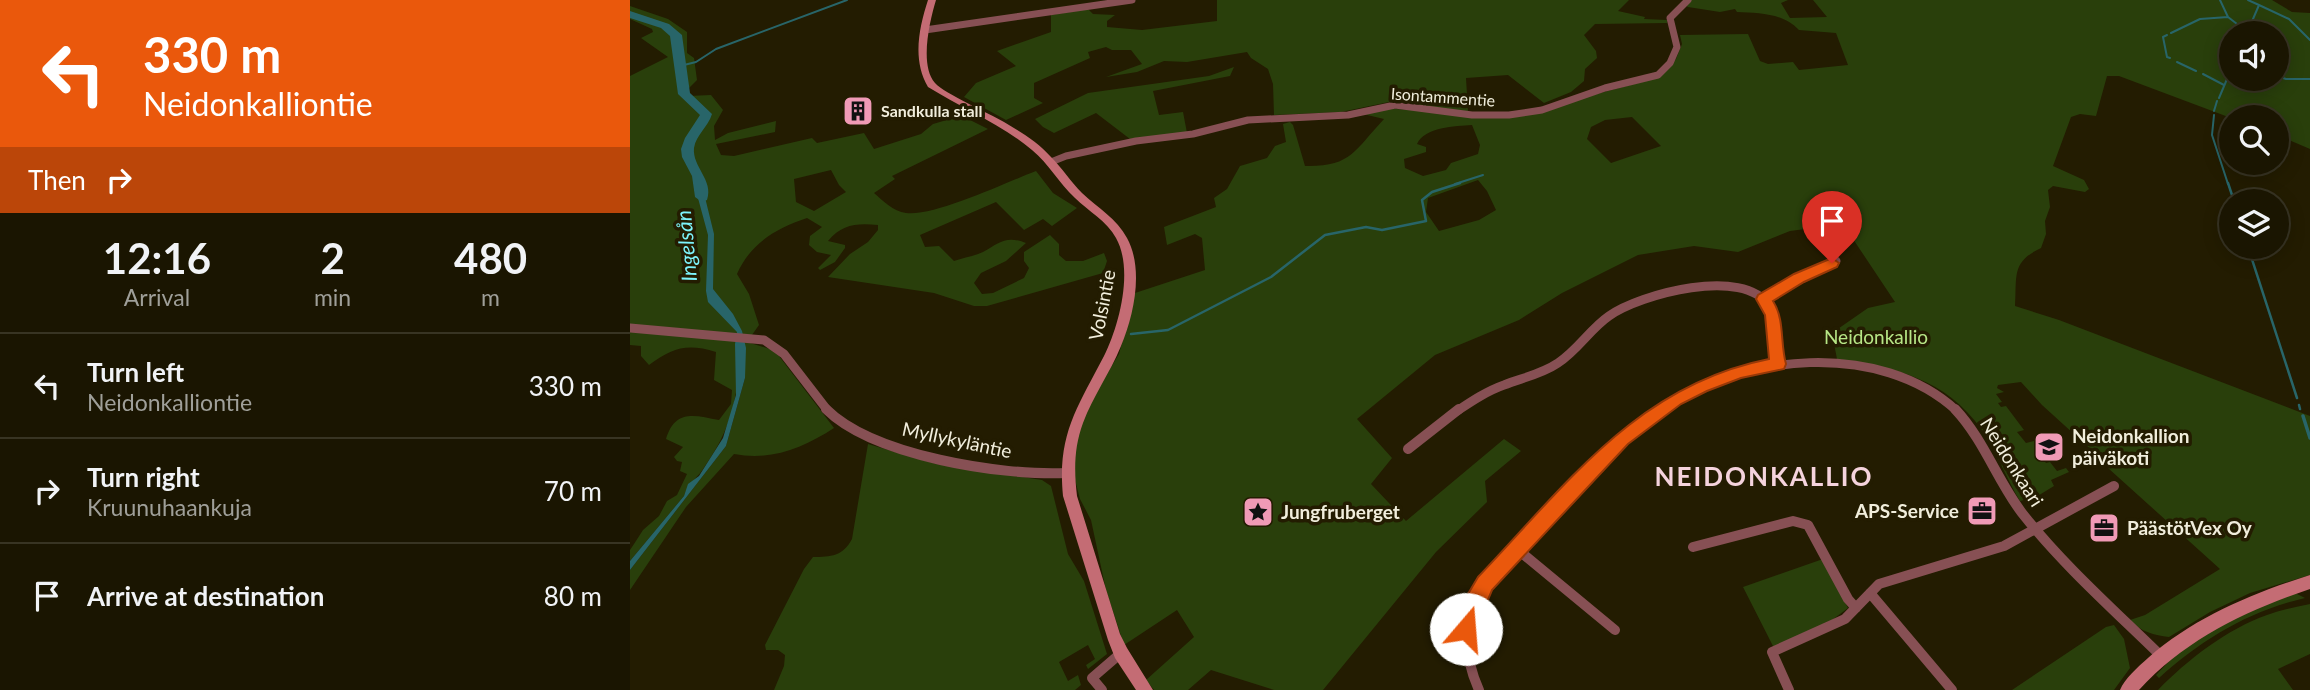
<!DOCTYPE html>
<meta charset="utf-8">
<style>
:root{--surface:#1a1501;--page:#272210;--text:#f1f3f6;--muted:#9f9f99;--line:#383423}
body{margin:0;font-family:Lato,sans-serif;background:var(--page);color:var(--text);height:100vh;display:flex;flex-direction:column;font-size:26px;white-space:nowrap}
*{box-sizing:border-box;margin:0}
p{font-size:23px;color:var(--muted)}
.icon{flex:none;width:38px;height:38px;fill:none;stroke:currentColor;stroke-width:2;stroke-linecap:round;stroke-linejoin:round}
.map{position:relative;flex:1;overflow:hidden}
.side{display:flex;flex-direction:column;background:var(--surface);width:630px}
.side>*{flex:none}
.top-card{background:#ea580c;color:#fff;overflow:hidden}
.buttons{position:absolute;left:1589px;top:21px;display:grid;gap:14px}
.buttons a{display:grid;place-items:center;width:70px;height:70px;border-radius:50%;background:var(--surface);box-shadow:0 4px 18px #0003,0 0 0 2px var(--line);font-size:35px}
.pin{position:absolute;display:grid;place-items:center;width:60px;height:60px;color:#fff;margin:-72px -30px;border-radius:50% 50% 50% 0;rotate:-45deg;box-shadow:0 0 7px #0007}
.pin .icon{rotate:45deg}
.me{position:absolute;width:77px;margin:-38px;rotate:18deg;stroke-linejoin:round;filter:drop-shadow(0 0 5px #0008)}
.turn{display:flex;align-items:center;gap:24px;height:147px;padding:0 28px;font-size:32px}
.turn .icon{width:91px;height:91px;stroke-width:2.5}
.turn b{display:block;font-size:49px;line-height:60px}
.then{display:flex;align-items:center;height:66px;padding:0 28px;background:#0003;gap:14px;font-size:26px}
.eta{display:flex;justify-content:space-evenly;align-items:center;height:119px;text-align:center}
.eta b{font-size:42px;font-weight:700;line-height:49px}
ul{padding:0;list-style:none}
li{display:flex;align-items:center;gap:21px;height:105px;padding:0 28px;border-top:2px solid var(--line)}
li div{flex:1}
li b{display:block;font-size:26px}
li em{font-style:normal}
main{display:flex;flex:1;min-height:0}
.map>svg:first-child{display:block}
.green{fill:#293f0b;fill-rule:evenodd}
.water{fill:#286569}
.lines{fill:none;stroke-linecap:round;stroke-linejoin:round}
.stream-far2{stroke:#286569;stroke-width:2}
.stream-far1{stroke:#286569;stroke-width:2.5}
.stream{stroke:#286569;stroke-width:3.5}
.river{fill:#286569;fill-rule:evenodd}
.street-far2{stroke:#875054;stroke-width:7}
.street-far1{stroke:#875054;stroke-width:9}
.street{stroke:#875054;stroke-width:10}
.secondary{fill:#c46c74;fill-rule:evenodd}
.route{fill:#ea580c;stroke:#983908;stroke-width:2}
.labels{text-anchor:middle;stroke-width:7;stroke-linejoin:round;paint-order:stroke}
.far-street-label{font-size:16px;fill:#f1eedc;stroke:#231c01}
.far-poi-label{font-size:16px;font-weight:bold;fill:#f1eedc;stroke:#231c01;text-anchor:start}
.street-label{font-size:19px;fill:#f1eedc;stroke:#231c01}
.park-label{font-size:19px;fill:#b7e686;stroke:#231c01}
.poi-label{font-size:19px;font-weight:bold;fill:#f1eedc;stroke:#231c01;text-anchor:start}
.water-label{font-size:21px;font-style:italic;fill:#7df3fb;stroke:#231c01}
.district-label{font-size:26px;font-weight:bold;letter-spacing:2px;fill:#f5d3dd;stroke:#231c01}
</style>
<main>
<section class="side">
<div class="top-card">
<div class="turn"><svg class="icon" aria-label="left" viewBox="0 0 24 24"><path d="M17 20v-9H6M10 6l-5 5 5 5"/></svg><div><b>330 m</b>Neidonkalliontie</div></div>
<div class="then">Then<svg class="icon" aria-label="right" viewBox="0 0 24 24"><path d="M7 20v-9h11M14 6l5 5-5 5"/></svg></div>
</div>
<div class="eta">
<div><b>12:16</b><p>Arrival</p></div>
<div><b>2</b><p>min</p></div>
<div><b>480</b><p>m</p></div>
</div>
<ul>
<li><svg class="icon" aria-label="left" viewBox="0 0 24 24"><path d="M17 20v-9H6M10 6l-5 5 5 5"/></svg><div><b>Turn left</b><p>Neidonkalliontie</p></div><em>330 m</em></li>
<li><svg class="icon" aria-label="right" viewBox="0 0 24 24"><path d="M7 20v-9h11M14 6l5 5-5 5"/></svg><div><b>Turn right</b><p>Kruunuhaankuja</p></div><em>70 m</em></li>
<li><svg class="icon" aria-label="arrive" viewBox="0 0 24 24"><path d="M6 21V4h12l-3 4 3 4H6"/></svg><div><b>Arrive at destination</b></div><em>80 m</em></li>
</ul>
</section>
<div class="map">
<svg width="1680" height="690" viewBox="0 0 1680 690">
<rect width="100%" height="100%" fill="#231c01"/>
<path class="green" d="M587 0H999L988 11 1015 17 1014 19 1037 20V23L965 24 954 35 966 51 967 58 955 69 954 81 941 92 914 103 878 75 836 78 838 112 759 102 711 112 644 115 643 84 638 69 621 58 617 52 557 62 534 61 507 72 476 77 512 64 501 50H482L476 47 458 52 460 58 404 83V98L413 103 376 120 334 97 346 83 386 66 367 51 421 32V15L458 9 463 14 485 15 477 21V27L512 30 587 21Z
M1060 0H1158L1151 3 1160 18 1197 17 1183 0H1642L1662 12 1680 13V149L1647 135V117L1601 118 1489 76H1477L1466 116 1450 114 1441 117 1423 166 1454 180 1459 189 1455 192 1423 186 1418 190 1420 207 1415 221 1416 234 1411 248C1381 262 1387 276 1385 306L1429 320 1680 416V575L1620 593 1580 612 1539 637C1524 635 1511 632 1500 620L1515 615 1590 569 1478 468 1477 464 1412 405 1391 382 1368 385 1367 388 1374 392 1366 394 1372 402 1368 403 1371 407 1376 406 1394 430 1387 432 1396 443 1404 441 1417 458 1413 459 1416 463 1420 462 1427 471 1436 468 1439 472 1421 480 1424 486 1406 497 1390 501C1376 478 1366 450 1352 430 1315 378 1266 368 1207 359L1202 333 1238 308 1265 302 1213 224 1160 231 1108 252 1064 246 1008 255 932 293 889 320 805 355 727 419 762 458 741 484 776 521 874 439 891 451 855 481 857 502 806 552 693 690H644L581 670 558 690H524L516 680 564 637 547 610 494 645 476 590 461 520 450 499 443 472V447L460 401 489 354 505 293 575 270 572 238 565 234 537 245 534 227 586 207 584 198 597 189 610 166 637 158 645 146 656 142 653 124 660 122 663 125 675 166C721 167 724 151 754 119L733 114 753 108 880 117 1027 78 1046 59 1052 44 1050 35 1118 34 1130 61 1138 64 1163 62 1169 70 1218 65 1206 33 1169 30C1153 13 1129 13 1107 12L1105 9 1090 12 1058 7 1055 5ZM1601 33H1647V79H1601ZM1002 117 1031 146 981 163 957 139 961 127 975 120ZM842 125 850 145 848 154 821 163 816 170 793 176 775 168 774 159 796 152V147L787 144C795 127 825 126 842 125ZM848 180 857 191 866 210 849 220 809 231 796 212 798 198Z
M0 6 38 19 57 32V53L64 58 67 80 56 91 58 96 81 95 93 110 84 126 85 140 98 133 146 121 145 132 86 144 91 155 104 156 182 138 187 143 234 133 244 149 291 134 303 124 327 117 336 118 358 129 262 176 265 179 244 193C253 201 263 211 276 213 304 217 377 182 406 171L423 193 447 208 422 226 413 219 394 230 366 202 290 235 295 247 309 246 324 261C333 258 344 256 353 252 369 243 376 235 396 243L376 261 351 273 344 283 352 294 363 293 394 278 399 268 394 261V252L420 235 429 244V255L436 261H453L474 253 477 261 473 273 357 306H344L304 293 198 277 220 254 238 242 248 230V225C227 223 212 224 198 241L215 245V248L205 262 190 270 188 268 201 255 187 252 179 245 180 236 192 227 177 218C146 228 120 244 107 274L119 294 129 325 117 342 140 349 149 356 204 428C173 448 142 461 104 454L56 507 0 590V570L96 446 115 378 105 344C114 387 100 431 75 466 68 478 58 483 54 496L0 561V550L4 544 13 530 29 516 37 501 47 495 57 474 50 471 52 462 47 461 44 457 53 447 36 439C45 409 64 415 89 420L101 404 102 390 84 380 86 352C57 343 42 348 19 365L11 356V346L0 345V76L38 57 11 38 23 32 22 29 0 19ZM201 170 209 185 216 192 184 211 166 202 164 179Z
M604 67 600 76 523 91 529 115 553 112 557 133 500 139 466 113 424 133 413 127 405 119 458 93 579 76Z
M238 444 306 464 412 480 421 486 438 554 454 581 477 654 458 669 456 665 465 659 458 645 429 662 438 681 448 675 451 685 445 690H144L154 666 155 655 148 650H136L135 645 174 569 183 557C201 557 213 556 222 539Z
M1193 559 1218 608 1190 629 1144 648 1113 587Z
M1663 592 1675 598C1619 611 1572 639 1529 678L1526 675 1546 654 1580 629Z
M1680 604V654L1648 669 1663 690H1528C1557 660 1597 629 1637 615 1651 610 1666 607 1680 604Z
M1484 625 1494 639 1500 668 1484 690H1382L1476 627Z"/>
<path class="water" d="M70 177 84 234 83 289 103 314 112 331 116 348 115 378 96 446 0 570V561L54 496 58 484 69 476 93 438 106 395 105 344 107 332 78 302 76 291 78 235 65 187Z"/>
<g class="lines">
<path class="stream-far2" d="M1590 0 1598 17 1616 31
M1618 0 1629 5
M1541 33 1570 19 1598 17
M1617 33 1629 5 1659 19 1680 40
M1537 35 1533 37 1537 57 1540 58
M1547 62 1566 71
M50 66 66 62 86 49 217 0
M1573 74 1594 85
M1647 76 1656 79H1680
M1589 98 1600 72
M1584 111 1587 101
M1584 115 1582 135 1598 184
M825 184 853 175"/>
<path class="stream-far1" d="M1598 183 1604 201
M1618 247 1667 398
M501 334 538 330 641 277 695 235 736 227 752 230 796 221 792 200 802 192 830 183
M1669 405 1670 409"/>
<path class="stream" d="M1673 416 1680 438"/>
<path class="river" d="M0 11 39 24 52 35 60 93 82 114C78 127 66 135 64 148 62 167 84 180 77 200L72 202 65 197 62 176 52 157 51 149 55 138 70 115 48 94 40 36 31 28 0 18Z"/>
<path class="street-far2" d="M295 30 502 0
M421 162 436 156 506 141 563 134 618 120 718 115 765 105 842 115H879L912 110 975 88 1028 75 1040 63 1047 47 1040 18 1058 0"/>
<path class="street-far1" d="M1133 299 1206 261
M0 328 134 340 154 354 198 411
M827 411C842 401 857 391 874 385 892 378 912 374 928 363 948 350 960 329 979 316 1010 294 1114 266 1139 306 1149 322 1144 346 1148 364
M1030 411C1111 353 1250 340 1327 411"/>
<path class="street" d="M196 409C243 456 372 476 436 473
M1325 409C1354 440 1367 480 1392 513 1433 565 1484 610 1531 656
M778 449 829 409
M1063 547 1163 521 1178 525 1218 599 1226 608
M887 549 985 630
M1240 593 1322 690
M472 690 462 678 491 653
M849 690C835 659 833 627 847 596 859 571 885 551 904 532 946 489 984 445 1033 409
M1159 690 1142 652 1215 619 1249 584 1374 546 1484 486"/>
<path class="secondary" d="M298 0H306C300 20 289 65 305 83 315 94 359 113 374 122 391 132 408 142 421 157 432 168 441 182 452 193 468 208 487 219 497 238 514 269 504 315 491 346 480 373 463 396 453 423 444 447 444 471 447 496L490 634 497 648 523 690H506L485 658 478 640 433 496C427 435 447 408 474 356 489 326 504 270 486 238 477 221 458 211 445 198 429 183 419 164 402 150 371 124 332 108 298 87 282 60 289 28 298 0Z
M1680 575V589C1615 611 1556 639 1509 690H1490C1495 678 1508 667 1518 658 1565 617 1621 594 1680 575Z"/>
</g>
<path class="route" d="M1202 258 1209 263 1207 267 1174 282 1143 301C1155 320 1150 343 1156 364L1154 369 1111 378 1077 391 1051 404 998 444 862 590 843 636 836 638 829 636 826 629 838 594 848 577C936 485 1007 385 1139 359L1135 315 1126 299 1128 295 1164 274Z"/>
<defs>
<g id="building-square" transform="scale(1.575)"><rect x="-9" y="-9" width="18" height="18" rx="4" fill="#f09ab6" stroke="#231c01"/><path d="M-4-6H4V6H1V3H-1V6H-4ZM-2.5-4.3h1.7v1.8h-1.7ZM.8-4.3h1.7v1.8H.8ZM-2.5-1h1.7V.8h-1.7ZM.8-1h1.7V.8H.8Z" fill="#111"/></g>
<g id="school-square" transform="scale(1.575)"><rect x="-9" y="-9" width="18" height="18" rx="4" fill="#f09ab6" stroke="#231c01"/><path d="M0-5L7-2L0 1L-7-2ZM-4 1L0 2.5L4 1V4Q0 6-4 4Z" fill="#111"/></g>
<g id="office-square" transform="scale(1.575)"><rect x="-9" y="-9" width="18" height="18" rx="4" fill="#f09ab6" stroke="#231c01"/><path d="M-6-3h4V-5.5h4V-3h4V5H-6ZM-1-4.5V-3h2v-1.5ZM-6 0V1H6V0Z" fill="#111"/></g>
<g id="sight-square" transform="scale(1.575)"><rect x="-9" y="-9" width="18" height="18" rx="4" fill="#f09ab6" stroke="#231c01"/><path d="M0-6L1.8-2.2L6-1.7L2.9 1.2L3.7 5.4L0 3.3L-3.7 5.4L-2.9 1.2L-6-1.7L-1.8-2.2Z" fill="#111"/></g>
</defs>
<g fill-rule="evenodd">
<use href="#building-square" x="228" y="111"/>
<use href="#school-square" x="1419" y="447"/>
<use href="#office-square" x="1352" y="511"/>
<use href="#sight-square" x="628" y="512"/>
<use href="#office-square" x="1474" y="528"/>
</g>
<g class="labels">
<g class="far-street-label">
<text transform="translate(813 97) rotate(4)" y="6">Isontammentie</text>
</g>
<g class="far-poi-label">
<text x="251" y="117">Sandkulla stall</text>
</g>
<g class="street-label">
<text transform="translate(472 305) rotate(-79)" y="7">Volsintie</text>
<text transform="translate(327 440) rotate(12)" y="7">Myllykyläntie</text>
<text transform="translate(1382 462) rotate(58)" y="7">Neidonkaari</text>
</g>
<g class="park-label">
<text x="1246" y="344">Neidonkallio</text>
</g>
<g class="poi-label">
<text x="1442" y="443">Neidonkallion<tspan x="1442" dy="22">päiväkoti</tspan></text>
<text x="1329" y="518" text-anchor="end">APS-Service</text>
<text x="651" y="519">Jungfruberget</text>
<text x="1497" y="535">PäästötVex Oy</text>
</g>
<g class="water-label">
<text transform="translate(57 246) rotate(-95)" y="7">Ingelsån</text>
</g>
<g class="district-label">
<text x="1134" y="486">NEIDONKALLIO</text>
</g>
</g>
</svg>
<div class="buttons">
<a><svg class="icon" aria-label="sound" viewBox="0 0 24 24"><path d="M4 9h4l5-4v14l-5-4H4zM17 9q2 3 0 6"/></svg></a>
<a><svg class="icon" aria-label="search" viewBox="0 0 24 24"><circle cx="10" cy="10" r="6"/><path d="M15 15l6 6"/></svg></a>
<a><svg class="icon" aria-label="layers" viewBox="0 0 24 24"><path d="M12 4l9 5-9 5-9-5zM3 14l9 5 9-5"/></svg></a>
</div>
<div class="pin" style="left:1202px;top:263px;background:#d93025"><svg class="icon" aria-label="arrive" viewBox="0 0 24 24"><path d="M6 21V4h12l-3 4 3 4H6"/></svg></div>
<svg class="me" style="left:836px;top:629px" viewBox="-20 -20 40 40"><circle r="19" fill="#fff"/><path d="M0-13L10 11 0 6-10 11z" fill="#ea580c"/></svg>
</div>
</main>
